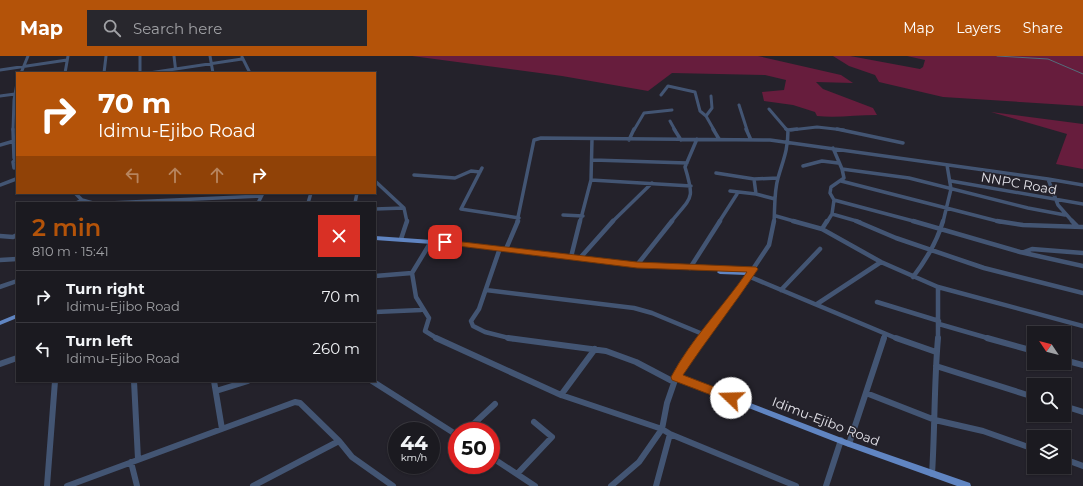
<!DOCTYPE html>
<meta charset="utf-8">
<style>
:root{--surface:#1b1a20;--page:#28272d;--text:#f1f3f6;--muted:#a0a1a5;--line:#39383e;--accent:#b45309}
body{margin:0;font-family:Montserrat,sans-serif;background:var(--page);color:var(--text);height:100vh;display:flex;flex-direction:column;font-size:15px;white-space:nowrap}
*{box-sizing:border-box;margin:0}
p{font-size:13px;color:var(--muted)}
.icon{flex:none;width:22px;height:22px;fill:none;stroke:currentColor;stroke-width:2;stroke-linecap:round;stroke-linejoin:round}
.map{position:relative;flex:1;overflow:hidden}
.panel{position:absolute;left:16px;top:146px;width:360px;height:180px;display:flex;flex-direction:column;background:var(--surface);border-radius:0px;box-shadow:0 1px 3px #0004,0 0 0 1px var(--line)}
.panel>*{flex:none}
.hud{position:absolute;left:16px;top:16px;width:360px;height:122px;border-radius:0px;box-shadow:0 1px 3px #0004,0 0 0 1px var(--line);background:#b45309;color:#fff;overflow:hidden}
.needle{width:26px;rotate:305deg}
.controls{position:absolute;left:1027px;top:270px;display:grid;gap:8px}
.controls a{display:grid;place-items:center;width:44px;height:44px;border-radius:0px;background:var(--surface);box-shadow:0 1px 3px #0004,0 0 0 1px var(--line);font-size:20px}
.speed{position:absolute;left:388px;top:366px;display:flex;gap:8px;font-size:20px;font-weight:700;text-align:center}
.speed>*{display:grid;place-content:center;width:52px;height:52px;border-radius:50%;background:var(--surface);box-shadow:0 1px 3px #0004,0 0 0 1px var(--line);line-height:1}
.speed small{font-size:10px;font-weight:400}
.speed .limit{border:6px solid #d22;background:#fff;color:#111}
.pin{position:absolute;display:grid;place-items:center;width:34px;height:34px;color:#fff;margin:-17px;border-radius:8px;box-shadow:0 2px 6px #0006}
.me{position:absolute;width:44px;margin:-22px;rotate:291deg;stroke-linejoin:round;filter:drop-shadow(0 0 3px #0008)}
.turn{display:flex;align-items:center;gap:14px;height:84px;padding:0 16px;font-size:18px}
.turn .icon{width:52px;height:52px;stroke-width:2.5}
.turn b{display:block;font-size:28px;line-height:34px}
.lanes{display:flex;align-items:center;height:38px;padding:0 16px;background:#0003;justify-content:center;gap:20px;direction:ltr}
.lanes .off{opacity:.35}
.round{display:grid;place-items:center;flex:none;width:42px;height:42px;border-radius:0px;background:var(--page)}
.headline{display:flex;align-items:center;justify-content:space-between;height:68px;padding:0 16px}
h1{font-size:24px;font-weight:600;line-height:30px;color:var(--accent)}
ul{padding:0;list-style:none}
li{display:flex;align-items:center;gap:12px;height:52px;padding:0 16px;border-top:1px solid var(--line)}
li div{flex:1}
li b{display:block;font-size:15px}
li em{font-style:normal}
header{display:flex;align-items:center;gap:24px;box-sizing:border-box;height:56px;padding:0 20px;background:var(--accent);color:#fff}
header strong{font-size:19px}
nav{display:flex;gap:22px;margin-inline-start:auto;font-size:14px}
.search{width:280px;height:36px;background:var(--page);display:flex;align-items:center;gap:10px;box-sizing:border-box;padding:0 14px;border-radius:0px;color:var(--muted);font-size:15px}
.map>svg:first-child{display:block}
.green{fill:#671d3d}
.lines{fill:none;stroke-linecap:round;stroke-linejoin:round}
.stream{stroke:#546d7a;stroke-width:1}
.minor-far3{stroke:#435573;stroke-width:3}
.minor-far2{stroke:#435573;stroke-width:3.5}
.minor-far1{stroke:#435573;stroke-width:4.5}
.minor{stroke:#435573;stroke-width:6}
.major{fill:#6085c2;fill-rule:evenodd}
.route{fill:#b45309;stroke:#753606}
.labels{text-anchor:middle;stroke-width:3;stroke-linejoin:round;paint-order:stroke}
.street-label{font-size:13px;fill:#e5e4eb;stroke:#24222b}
</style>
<header>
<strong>Map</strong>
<div class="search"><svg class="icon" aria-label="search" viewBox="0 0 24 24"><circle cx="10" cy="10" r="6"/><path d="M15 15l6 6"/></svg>Search here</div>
<nav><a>Map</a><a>Layers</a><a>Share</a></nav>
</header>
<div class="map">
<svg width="1083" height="430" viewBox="0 0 1083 430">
<rect width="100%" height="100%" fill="#24222b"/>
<path class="green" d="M412 0H758L841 19 853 27 816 26 823 33 873 52 877 59C856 59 837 62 817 60L815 56 793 49 764 45 762 36 784 34 786 24 765 19 672 17 648 35 562 20Z
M833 0H850L920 13 923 11 925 4 907 0H1083V50L943 41 879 26 875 19 849 10Z
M991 56 1083 68V113L1056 108 1067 78Z"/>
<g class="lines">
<path class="stream" d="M997 0 1048 3 1083 18"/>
<path class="minor-far3" d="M140 0V17
M174 0 176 17
M210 0 213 17
M242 1 250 17
M0 14 67 4
M21 17 28 0
M65 17 68 0
M104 17 106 0
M149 17 242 3
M661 39 668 30 695 36 700 55 706 60 714 74
M0 40 15 38
M739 49 747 74
M769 53 787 74
M706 60 712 52 711 40
M670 65 675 74
M13 74 14 44 17 27
M634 74 644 57 672 54
M791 74 817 71 844 74"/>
<path class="minor-far2" d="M13 73 14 102 17 103
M674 73 681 84
M713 73 719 83
M746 73 751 84
M837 73 903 87
M788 74 797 73
M629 84 634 73
M0 89 14 85
M833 92 842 113 909 122 1028 152 1065 159
M593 104 687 107
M803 110 822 105 838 107
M14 112 13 106 16 103
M482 112 461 153 519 162
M716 117 754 123 778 122
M414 119 455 122 471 115 480 116
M754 123 756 138 775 143
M1048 123 1083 129
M591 124 691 130
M375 125 404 152 407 166
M841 125 1001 166
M951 125 1083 148
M0 129 16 123
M730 135 756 138
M75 137 82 144 93 147
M834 144 917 166
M76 147 82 144
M109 147 261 140
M258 147 263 137
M308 147 311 137
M355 147 357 137
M375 153 404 152
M832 158 834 144 830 137 831 131 844 122 842 113
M563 159 583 160
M776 160 797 166
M517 166 534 84 541 82 770 84 1048 123 1058 149 1073 166
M580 166 591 124 592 83
M612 166 652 127
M671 166C692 140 695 144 685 111L697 83
M719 166 737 138
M774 166C775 151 774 136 778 122 783 104 788 95 788 74L786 73
M827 166 832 158 860 166
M943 166 951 133 947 109"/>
<path class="minor-far1" d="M793 165 822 173 881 206 938 231V283
M856 165 896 182 984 212 1083 237
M913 165 1020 196 1083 210
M997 165 1023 169 1083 171
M1072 165 1077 170
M822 173 827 165
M0 180 13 181 17 179
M401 183 407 165
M506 193 518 165
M499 195 479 253 471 265 473 270 485 276 513 283
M1024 196 1032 193 1083 197
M571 201 580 165
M580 202 613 165
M0 204 17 203
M637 209 672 165
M690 212 720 165
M753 213 769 189 774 165
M412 217 429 189
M375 220 412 217 416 241 429 262 425 275 438 283
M748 220 898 283
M913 221C926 204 937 186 943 165
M0 231 17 225
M938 231 1083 270
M486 234 634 252 652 257 705 279
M781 234 820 193
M877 246 939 265
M817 248 881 206
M375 256 421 254
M939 268 991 283
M883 283 885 278"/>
<path class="minor" d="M436 282 561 339 662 373 670 378 656 430
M508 282 606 295 636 306 674 326
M896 282 936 296
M987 282 1034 295
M1064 304 1083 309
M0 308 17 302
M936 310 1034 341
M134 325 138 403
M214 325 222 373
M372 325 457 379
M216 335 248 325
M866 337 935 364 983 375 1034 393
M561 339 595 293
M1064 350 1083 356
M466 375 495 348
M670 378 796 430
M849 388 884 282
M491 401 535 430
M1064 403 1083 410
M131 406 137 430
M517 418 552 381 534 366
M932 418C935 372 934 327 938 282
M47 430 55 325
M67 430 295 346 300 347 339 385 352 401 393 430
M253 430 339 385
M611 430 639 406 662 373 667 347 675 324
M826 430 841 384"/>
<path class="major" d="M375 180 460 186 637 207 755 212 756 213 752 219 680 320 852 386 970 427 971 430H957L846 390 674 323 673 321 674 319 683 306 746 219 720 218 718 217 717 216 718 215 748 216 749 215 637 211 460 190 375 184Z
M17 258V262L0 269V265Z"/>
</g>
<path class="route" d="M445 184 637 206 756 211 758 213C734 249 707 283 683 319L735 339 737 342 735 345H727L672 324 671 321C691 283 723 251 747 216L637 212 442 188 441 186Z"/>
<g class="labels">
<g class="street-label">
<text transform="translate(1019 127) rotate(10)" y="5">NNPC Road</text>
<text transform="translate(826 365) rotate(21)" y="5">Idimu-Ejibo Road</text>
</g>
</g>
</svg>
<div class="controls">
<a><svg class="needle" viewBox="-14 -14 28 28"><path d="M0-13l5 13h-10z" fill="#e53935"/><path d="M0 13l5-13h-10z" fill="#a0a1a5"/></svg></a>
<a><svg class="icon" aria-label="search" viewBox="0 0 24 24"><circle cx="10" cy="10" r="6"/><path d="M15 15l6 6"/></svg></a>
<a><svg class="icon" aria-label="layers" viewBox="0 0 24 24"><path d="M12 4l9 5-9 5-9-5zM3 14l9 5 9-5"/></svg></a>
</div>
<div class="speed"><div>44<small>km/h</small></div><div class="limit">50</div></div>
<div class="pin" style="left:445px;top:186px;background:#d93025"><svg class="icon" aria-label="arrive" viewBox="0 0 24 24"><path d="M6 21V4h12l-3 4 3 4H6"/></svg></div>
<svg class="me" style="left:731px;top:342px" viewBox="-20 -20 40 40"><circle r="19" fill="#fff"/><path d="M0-13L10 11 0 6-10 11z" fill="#b45309"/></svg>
<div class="hud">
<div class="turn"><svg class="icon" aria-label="right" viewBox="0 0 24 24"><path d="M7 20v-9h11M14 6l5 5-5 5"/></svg><div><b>70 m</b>Idimu-Ejibo Road</div></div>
<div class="lanes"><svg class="icon off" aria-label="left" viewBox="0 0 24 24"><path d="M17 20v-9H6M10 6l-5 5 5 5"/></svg><svg class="icon off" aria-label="ahead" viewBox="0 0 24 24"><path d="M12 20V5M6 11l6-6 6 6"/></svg><svg class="icon off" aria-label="ahead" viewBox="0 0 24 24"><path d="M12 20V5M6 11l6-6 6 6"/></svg><svg class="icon" aria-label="right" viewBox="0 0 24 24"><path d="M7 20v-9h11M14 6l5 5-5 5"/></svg></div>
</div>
<section class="panel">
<div class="headline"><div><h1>2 min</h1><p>810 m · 15:41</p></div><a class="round" style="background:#d93025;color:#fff"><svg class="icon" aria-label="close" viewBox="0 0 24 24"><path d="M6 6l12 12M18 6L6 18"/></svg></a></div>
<ul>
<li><svg class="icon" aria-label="right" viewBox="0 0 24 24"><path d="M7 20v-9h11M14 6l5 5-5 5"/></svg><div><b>Turn right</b><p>Idimu-Ejibo Road</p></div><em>70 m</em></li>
<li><svg class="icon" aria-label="left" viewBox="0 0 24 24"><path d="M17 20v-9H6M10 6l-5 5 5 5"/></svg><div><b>Turn left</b><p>Idimu-Ejibo Road</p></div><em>260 m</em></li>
</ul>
</section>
</div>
